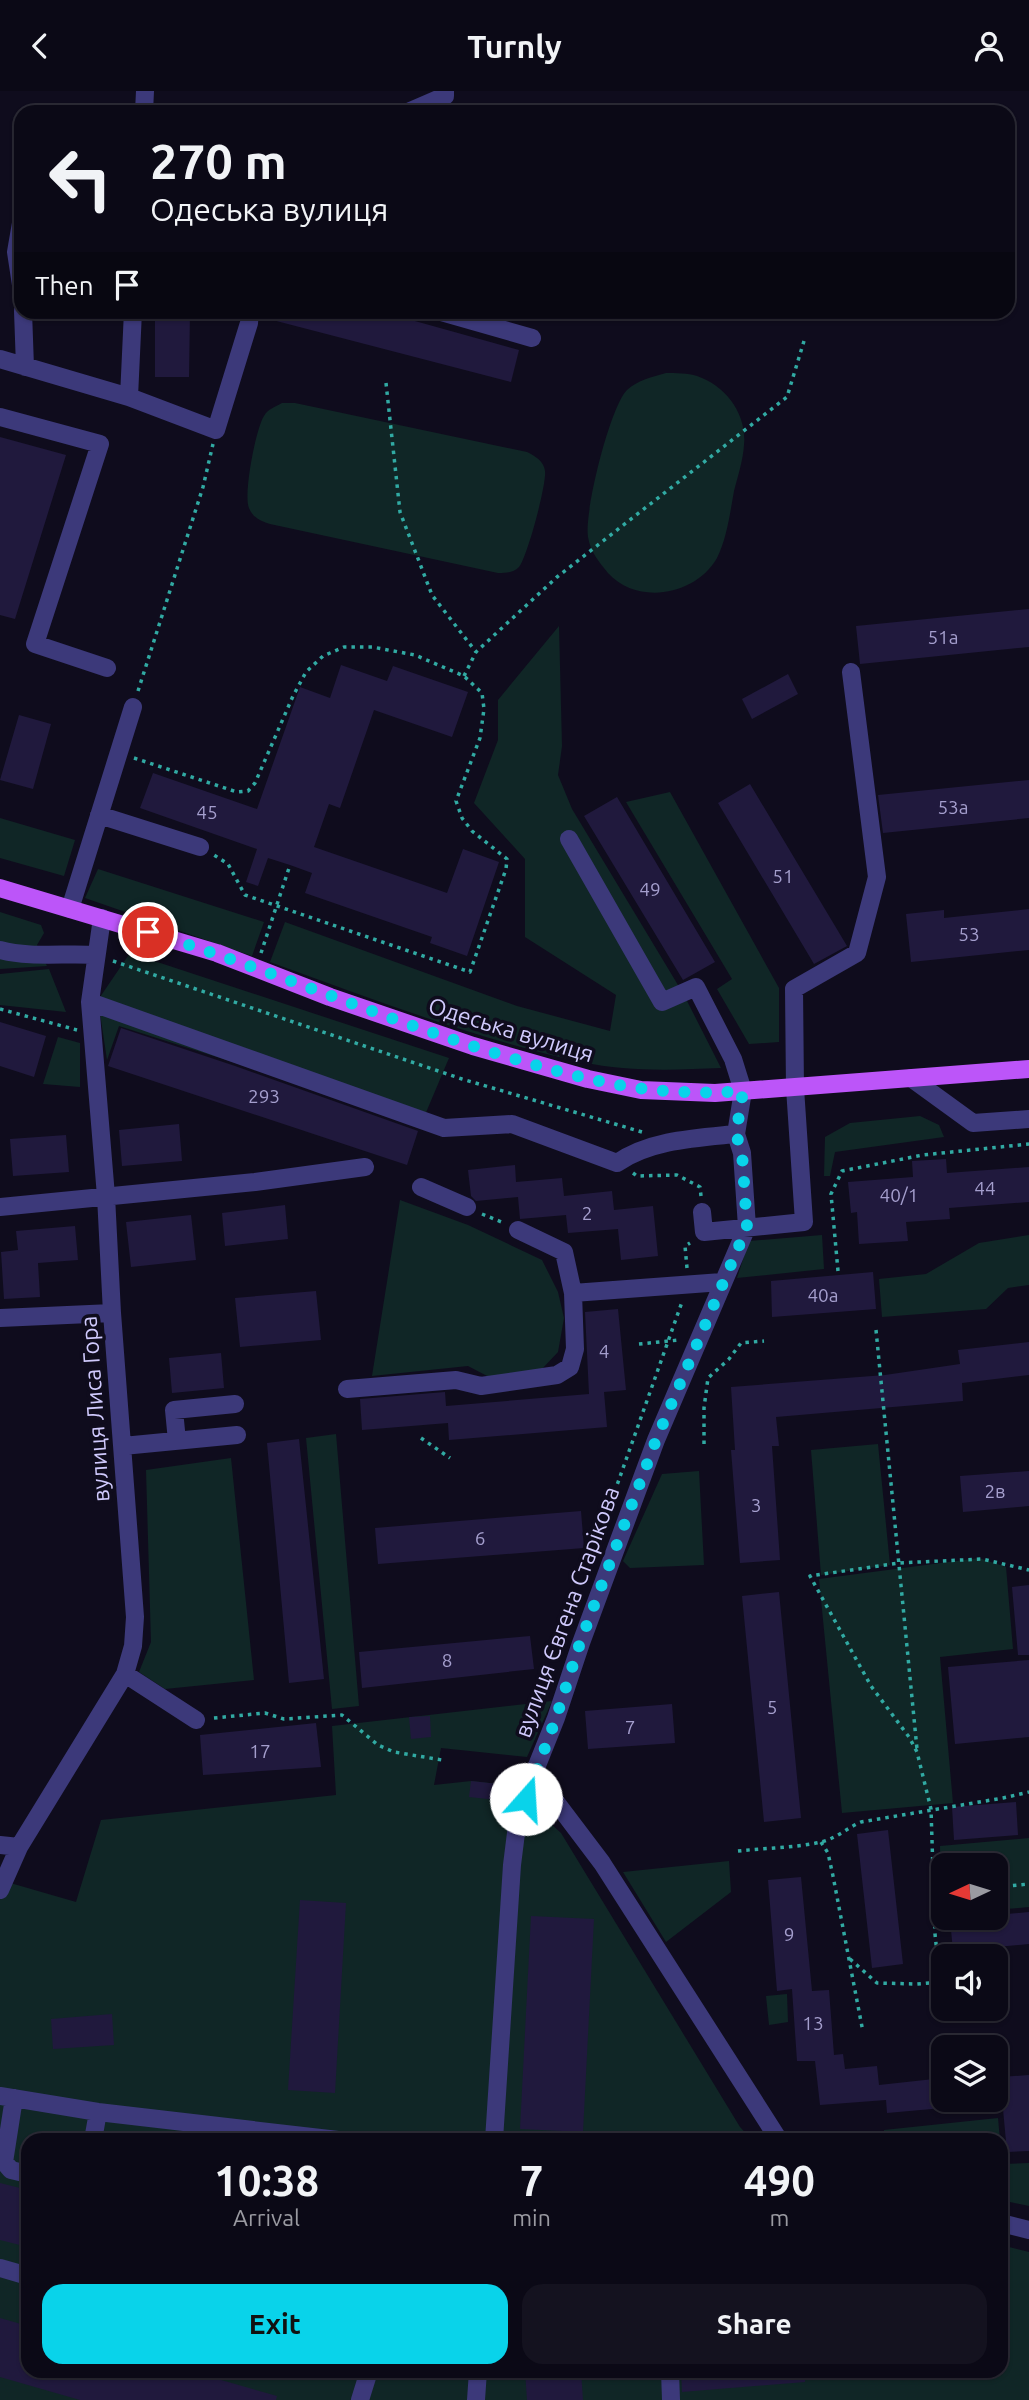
<!DOCTYPE html>
<meta charset="utf-8">
<style>
:root{--surface:#0b0916;--page:#14121f;--text:#f1f3f6;--muted:#9a9aa1;--line:#2b2a35;--accent:#09d3ea}
body{margin:0;font-family:Ubuntu,sans-serif;background:var(--page);color:var(--text);height:100vh;display:flex;flex-direction:column;font-size:26px;white-space:nowrap}
*{box-sizing:border-box;margin:0}
p{font-size:23px;color:var(--muted)}
.icon{flex:none;width:38px;height:38px;fill:none;stroke:currentColor;stroke-width:2;stroke-linecap:round;stroke-linejoin:round}
.map{position:relative;flex:1;overflow:hidden}
.details{position:absolute;left:21px;top:2042px;width:987px;height:245px;display:flex;flex-direction:column;background:var(--surface);border-radius:21px;box-shadow:0 2px 5px #0004,0 0 0 2px var(--line)}
.details>*{flex:none}
.banner{position:absolute;left:14px;top:14px;width:1001px;height:214px;border-radius:21px;box-shadow:0 2px 5px #0004,0 0 0 2px var(--line);background:#0b0916;color:var(--text);overflow:hidden}
.needle{width:46px;rotate:266deg}
.buttons{position:absolute;left:931px;top:1762px;display:grid;gap:14px}
.buttons a{display:grid;place-items:center;width:77px;height:77px;border-radius:14px;background:var(--surface);box-shadow:0 2px 5px #0004,0 0 0 2px var(--line);font-size:35px}
.pin{position:absolute;display:grid;place-items:center;width:60px;height:60px;color:#fff;margin:-30px;border:4px solid #fff;border-radius:50%;box-shadow:0 2px 7px #0007}
.me{position:absolute;width:77px;margin:-38px;rotate:19deg;stroke-linejoin:round;filter:drop-shadow(0 0 5px #0008)}
.turn{display:flex;align-items:center;gap:24px;height:147px;padding:0 21px;font-size:32px}
.turn .icon{width:91px;height:91px;stroke-width:2.5}
.turn b{display:block;font-size:49px;line-height:60px}
.then{display:flex;align-items:center;height:66px;padding:0 21px;background:#0003;gap:14px;font-size:26px}
.eta{display:flex;justify-content:space-evenly;align-items:center;height:119px;text-align:center}
.eta b{font-size:42px;font-weight:700;line-height:49px}
.primary-button{display:flex;gap:14px;margin-top:auto;padding:14px 21px}
.primary-button a{flex:1;height:80px;border-radius:21px;background:var(--accent);color:#111;font-size:28px;font-weight:700;line-height:80px;text-align:center}
.primary-button a+a{background:var(--page);color:var(--text)}
header{display:flex;justify-content:space-between;align-items:center;height:91px;padding:0 21px;background:var(--surface);font-size:32px;font-weight:700}
.map>svg:first-child{display:block}
.green{fill:#102626}
.building{fill:#20193d}
.lines{fill:none;stroke-linecap:round;stroke-linejoin:round}
.path{stroke:#31aaa3;stroke-width:3.5;stroke-dasharray:3.5 5;stroke-linecap:butt}
.minor{stroke:#3c397a;stroke-width:18}
.major{stroke:#bc55f9;stroke-width:18}
.route{stroke:#09d3ea;stroke-width:12;stroke-dasharray:0 21.6}
.labels{text-anchor:middle;stroke-width:7;stroke-linejoin:round;paint-order:stroke}
.number-label{font-size:19px;fill:#a49ecd}
.street-label{font-size:23px;fill:#d0cafd;stroke:#0f0c1d}
</style>
<header><svg class="icon" aria-label="back" viewBox="0 0 24 24"><path d="M15 5l-7 7 7 7"/></svg>Turnly<svg class="icon" aria-label="person" viewBox="0 0 24 24"><circle cx="12" cy="8" r="4"/><path d="M4 21q1-7 8-7t8 7"/></svg></header>
<div class="map">
<svg width="1029" height="2309" viewBox="0 0 1029 2309">
<rect width="100%" height="100%" fill="#0f0c1d"/>
<path class="green" d="M666 282C675 282 688 282 697 285 726 295 747 323 744 354 743 369 738 385 734 400 730 422 727 447 717 467 696 504 638 515 608 482 599 471 590 460 588 446 584 421 610 316 627 299 638 289 652 286 666 282Z
M282 312H295L527 361C535 365 544 370 545 380 547 392 527 467 519 476 513 482 506 482 498 482L270 433C261 430 253 427 249 417 243 404 256 337 264 325 268 318 275 316 282 312Z
M559 535 562 655 558 684 572 718 684 904 721 977C675 979 627 981 582 971 475 948 373 908 270 871L285 831 517 915 610 940 616 904 525 846V768L474 712 498 649V609Z
M670 701 779 897V951L749 953 717 898 732 888 626 711Z
M0 727 75 749 64 785 0 767Z
M98 778 264 831 252 865 85 807Z
M0 821 41 834 44 842 37 854 47 875 0 878Z
M130 862 449 967 422 1031 119 935 107 969 98 909Z
M49 878 66 921 0 914V883Z
M58 946 80 952V996L43 993Z
M920 1025 939 1034 944 1046 835 1061 830 1085H824L825 1046 850 1032Z
M400 1109 468 1134 542 1169 558 1201 564 1227 558 1261 541 1279 491 1287 468 1275 372 1285Z
M822 1144 824 1178 737 1187 749 1150Z
M1029 1144V1194L1008 1197 986 1218 882 1226 879 1188 926 1183 979 1152Z
M336 1343 359 1615 332 1618 306 1347Z
M878 1353 890 1474 821 1484 811 1359Z
M231 1367 254 1589 165 1598 139 1581 151 1551 146 1379Z
M699 1380 704 1474 630 1477 623 1470 662 1383Z
M979 1467 1006 1476 1013 1558 940 1566 953 1712 842 1722 819 1488Z
M552 1610 527 1666 441 1657 434 1694 471 1690 508 1694 561 1742 740 2036 752 2049H28V2280H1001V2154L1029 2161V2309H0V1789L76 1811 101 1729 336 1704 332 1635Z
M1029 1747V1816L996 1819V1774H943V1824H941L940 1755Z
M729 1770 731 1801 666 1851 623 1781Z
M787 1903 788 1931 769 1934 766 1905Z
M998 2027 1000 2049H884V2039Z
M1001 2058 1003 2073 1029 2072V2115L1001 2109Z"/>
<path class="building" d="M155 220H190L189 286H155Z
M261 220H379L519 259 511 291 261 226Z
M0 346 66 364 15 528 0 524Z
M1029 518V556L860 573 856 535Z
M341 574 387 590 393 575 468 601 452 646 374 619 340 717 329 713 314 756 447 802 463 758 499 771 467 865 430 852 432 846 305 802 312 782 290 774 268 767 258 795 246 791 257 758 140 717 153 682 257 718 300 596 330 607Z
M788 583 798 603 752 628 742 608Z
M19 624 51 633 33 698 0 689Z
M1029 689V727L883 742 878 704Z
M750 693 847 855 814 873 718 712Z
M617 706 715 871 683 889 584 725Z
M1029 818V859L911 871 906 823 944 819V827Z
M0 931 46 945 34 986 0 975Z
M121 937 235 975 418 1040 407 1074 108 975Z
M179 1033 182 1070 122 1075 119 1039Z
M66 1044 69 1081 13 1085 10 1048Z
M946 1068 947 1082 1029 1076V1111L949 1117 950 1128 906 1131 908 1150 859 1153 857 1121 851 1122 848 1091 913 1086 912 1070Z
M515 1074 516 1091 562 1087 564 1105 612 1100 614 1119 653 1115 658 1165 621 1169 618 1138 568 1142 566 1124 520 1128 518 1106 476 1110 471 1105 468 1079Z
M285 1114 288 1148 225 1155 222 1122Z
M191 1124 196 1169 131 1176 126 1131Z
M75 1135 78 1169 38 1172 40 1206 4 1208 1 1161 18 1159 16 1140Z
M873 1181 876 1218 772 1226 771 1190Z
M316 1200 321 1249 240 1256 235 1207Z
M618 1218 626 1299 604 1301 607 1336 449 1349 448 1332 362 1339 360 1308 445 1301 446 1315 589 1303 585 1221Z
M1029 1251V1284L962 1292 963 1310 776 1326 779 1355H772L780 1469 740 1472 731 1359H735L731 1296 885 1284 960 1273 958 1259Z
M221 1262 224 1297 172 1302 169 1267Z
M299 1348 324 1588 289 1592 267 1352Z
M1029 1380V1415L963 1421 960 1385Z
M581 1420 584 1457 378 1473 375 1437Z
M1029 1494V1564H1018L1012 1496Z
M779 1501 801 1727 764 1731 742 1505Z
M530 1545 534 1578 362 1597 359 1561Z
M1029 1569V1646L955 1653 948 1576Z
M672 1613 675 1652 588 1658 585 1620Z
M430 1625 431 1646 411 1648 409 1626Z
M316 1632 321 1676 203 1684 200 1644Z
M471 1690 508 1694 506 1710 469 1706Z
M1016 1711 1018 1744 954 1749 952 1716Z
M888 1739 903 1873 872 1877 857 1743Z
M801 1786 812 1900 829 1899 834 1964 843 1963 845 1978 877 1975 879 1994 943 1987V2017L887 2022 886 2009 820 2014 815 1970H797L792 1898 777 1900 768 1789Z
M300 1809 346 1812 335 2002 288 1999Z
M1029 1821V1853L953 1860 950 1828 996 1827V1824Z
M531 1825 594 1828 583 2041 520 2038Z
M112 1923 114 1954 53 1958 51 1928Z
M1029 1984V2060L1007 2061 1000 1986Z
M0 2092 28 2099V2156L0 2149Z
M0 2227 28 2235V2280H190L277 2305 276 2309H80L0 2286Z
M525 2280H581L583 2309H527Z
M681 2280H805V2291L682 2301Z"/>
<g class="lines">
<path class="path" d="M386 292 400 421 432 504 476 561
M464 585 476 561 557 486 787 306 804 250
M138 600 203 396 213 353
M134 667 237 701 248 700 255 692 293 605 306 581 323 565 344 556H372L415 564 464 585 482 602 484 618 480 647 456 710 462 727 472 740 507 768 506 778 470 881 245 804 228 773 214 764
M261 862 290 774
M113 870 462 988 642 1041
M0 918 77 939
M633 1082 637 1085 677 1084 700 1096 701 1105
M482 1123 504 1132
M687 1177 685 1155 690 1152
M838 1180 831 1103 842 1080 923 1064 1029 1053
M876 1239 917 1658
M639 1253 679 1249
M421 1347 450 1367
M704 1353V1317L708 1287 729 1268 741 1252 764 1250
M589 1473 682 1211
M214 1627 265 1622 284 1628 342 1624 378 1654 394 1661 442 1669
M821 1751 828 1762 833 1785 863 1941
M738 1760C765 1757 795 1757 821 1751 837 1747 847 1737 861 1731L1003 1707 1029 1701
M996 1796 1029 1793
M850 1868 877 1892 917 1893 940 1891 935 1843 931 1718 917 1661 909 1646 871 1595 810 1485 899 1472 982 1468 1029 1479"/>
<path class="minor" d="M144 21 145 0
M408 21 445 5V0
M21 132 16 161 21 194
M23 220 25 276
M438 220 532 247
M0 268 129 306 216 339 249 232 250 220
M129 306 133 220
M0 326 100 353 35 553 107 577
M99 724 200 756
M569 748 662 911 696 896 733 968 743 1000 736 1043 742 1062 747 1136 656 1349 581 1552 556 1627 534 1682 602 1772 779 2049
M70 818 133 616
M0 859C30 867 64 862 96 864
M90 911 444 1037 512 1033 617 1072C650 1049 696 1047 736 1043
M911 987 973 1032 1029 1028
M421 1096 467 1116
M0 1116 255 1091 365 1076
M702 1121 704 1141 804 1131 795 997 794 898 857 862 877 786 851 581
M518 1139 564 1161 573 1202
M0 1227 112 1222
M347 1298 456 1289 481 1295 557 1284 570 1276 575 1258 573 1202 722 1191
M177 1350 174 1319 235 1313
M123 1355 237 1344
M125 1583 196 1629
M0 1754 19 1756 125 1583 133 1555 135 1526 112 1222 106 1105 90 911 102 827
M0 1799 19 1756
M0 2005 98 2021 338 2049
M14 2007 4 2071 11 2079 28 2083
M93 2049 98 2021
M494 2049 512 1774 517 1734 534 1682
M1001 2132 1029 2139
M0 2177 28 2185
M670 2280 671 2309
M360 2309 369 2280
M476 2309 478 2280"/>
<path class="major" d="M0 797 217 862 330 906 473 955 588 988 641 999 715 1002 1029 978"/>
</g>
<g class="lines">
<path class="route" d="M148 841C267 877 380 927 498 963 584 989 652 1007 743 1000L736 1043 742 1062 747 1136 656 1349 580 1552 556 1627 526 1708"/>
</g>
<g class="labels">
<g class="number-label">
<text x="943" y="553">51а</text>
<text x="953" y="723">53а</text>
<text x="207" y="728">45</text>
<text x="783" y="792">51</text>
<text x="650" y="805">49</text>
<text x="969" y="850">53</text>
<text x="264" y="1012">293</text>
<text x="985" y="1104">44</text>
<text x="899" y="1111">40/1</text>
<text x="587" y="1129">2</text>
<text x="823" y="1211">40а</text>
<text x="604" y="1267">4</text>
<text x="995" y="1407">2в</text>
<text x="756" y="1421">3</text>
<text x="480" y="1454">6</text>
<text x="447" y="1576">8</text>
<text x="772" y="1623">5</text>
<text x="630" y="1643">7</text>
<text x="260" y="1667">17</text>
<text x="789" y="1850">9</text>
<text x="813" y="1939">13</text>
</g>
<g class="street-label">
<text transform="translate(511 939) rotate(17)" y="8">Одеська вулиця</text>
<text transform="translate(95 1318) rotate(-94)" y="8">вулиця Лиса Гора</text>
<text transform="translate(567 1521) rotate(-70)" y="8">вулиця Євгена Старікова</text>
</g>
</g>
</svg>
<div class="buttons">
<a><svg class="needle" viewBox="-14 -14 28 28"><path d="M0-13l5 13h-10z" fill="#e53935"/><path d="M0 13l5-13h-10z" fill="#9a9aa1"/></svg></a>
<a><svg class="icon" aria-label="sound" viewBox="0 0 24 24"><path d="M4 9h4l5-4v14l-5-4H4zM17 9q2 3 0 6"/></svg></a>
<a><svg class="icon" aria-label="layers" viewBox="0 0 24 24"><path d="M12 4l9 5-9 5-9-5zM3 14l9 5 9-5"/></svg></a>
</div>
<div class="pin" style="left:148px;top:841px;background:#d93025"><svg class="icon" aria-label="arrive" viewBox="0 0 24 24"><path d="M6 21V4h12l-3 4 3 4H6"/></svg></div>
<svg class="me" style="left:526px;top:1708px" viewBox="-20 -20 40 40"><circle r="19" fill="#fff"/><path d="M0-13L10 11 0 6-10 11z" fill="#09d3ea"/></svg>
<div class="banner">
<div class="turn"><svg class="icon" aria-label="left" viewBox="0 0 24 24"><path d="M17 20v-9H6M10 6l-5 5 5 5"/></svg><div><b>270 m</b>Одеська вулиця</div></div>
<div class="then">Then<svg class="icon" aria-label="arrive" viewBox="0 0 24 24"><path d="M6 21V4h12l-3 4 3 4H6"/></svg></div>
</div>
<section class="details">
<div class="eta">
<div><b>10:38</b><p>Arrival</p></div>
<div><b>7</b><p>min</p></div>
<div><b>490</b><p>m</p></div>
</div>
<div class="primary-button"><a>Exit</a><a>Share</a></div>
</section>
</div>
